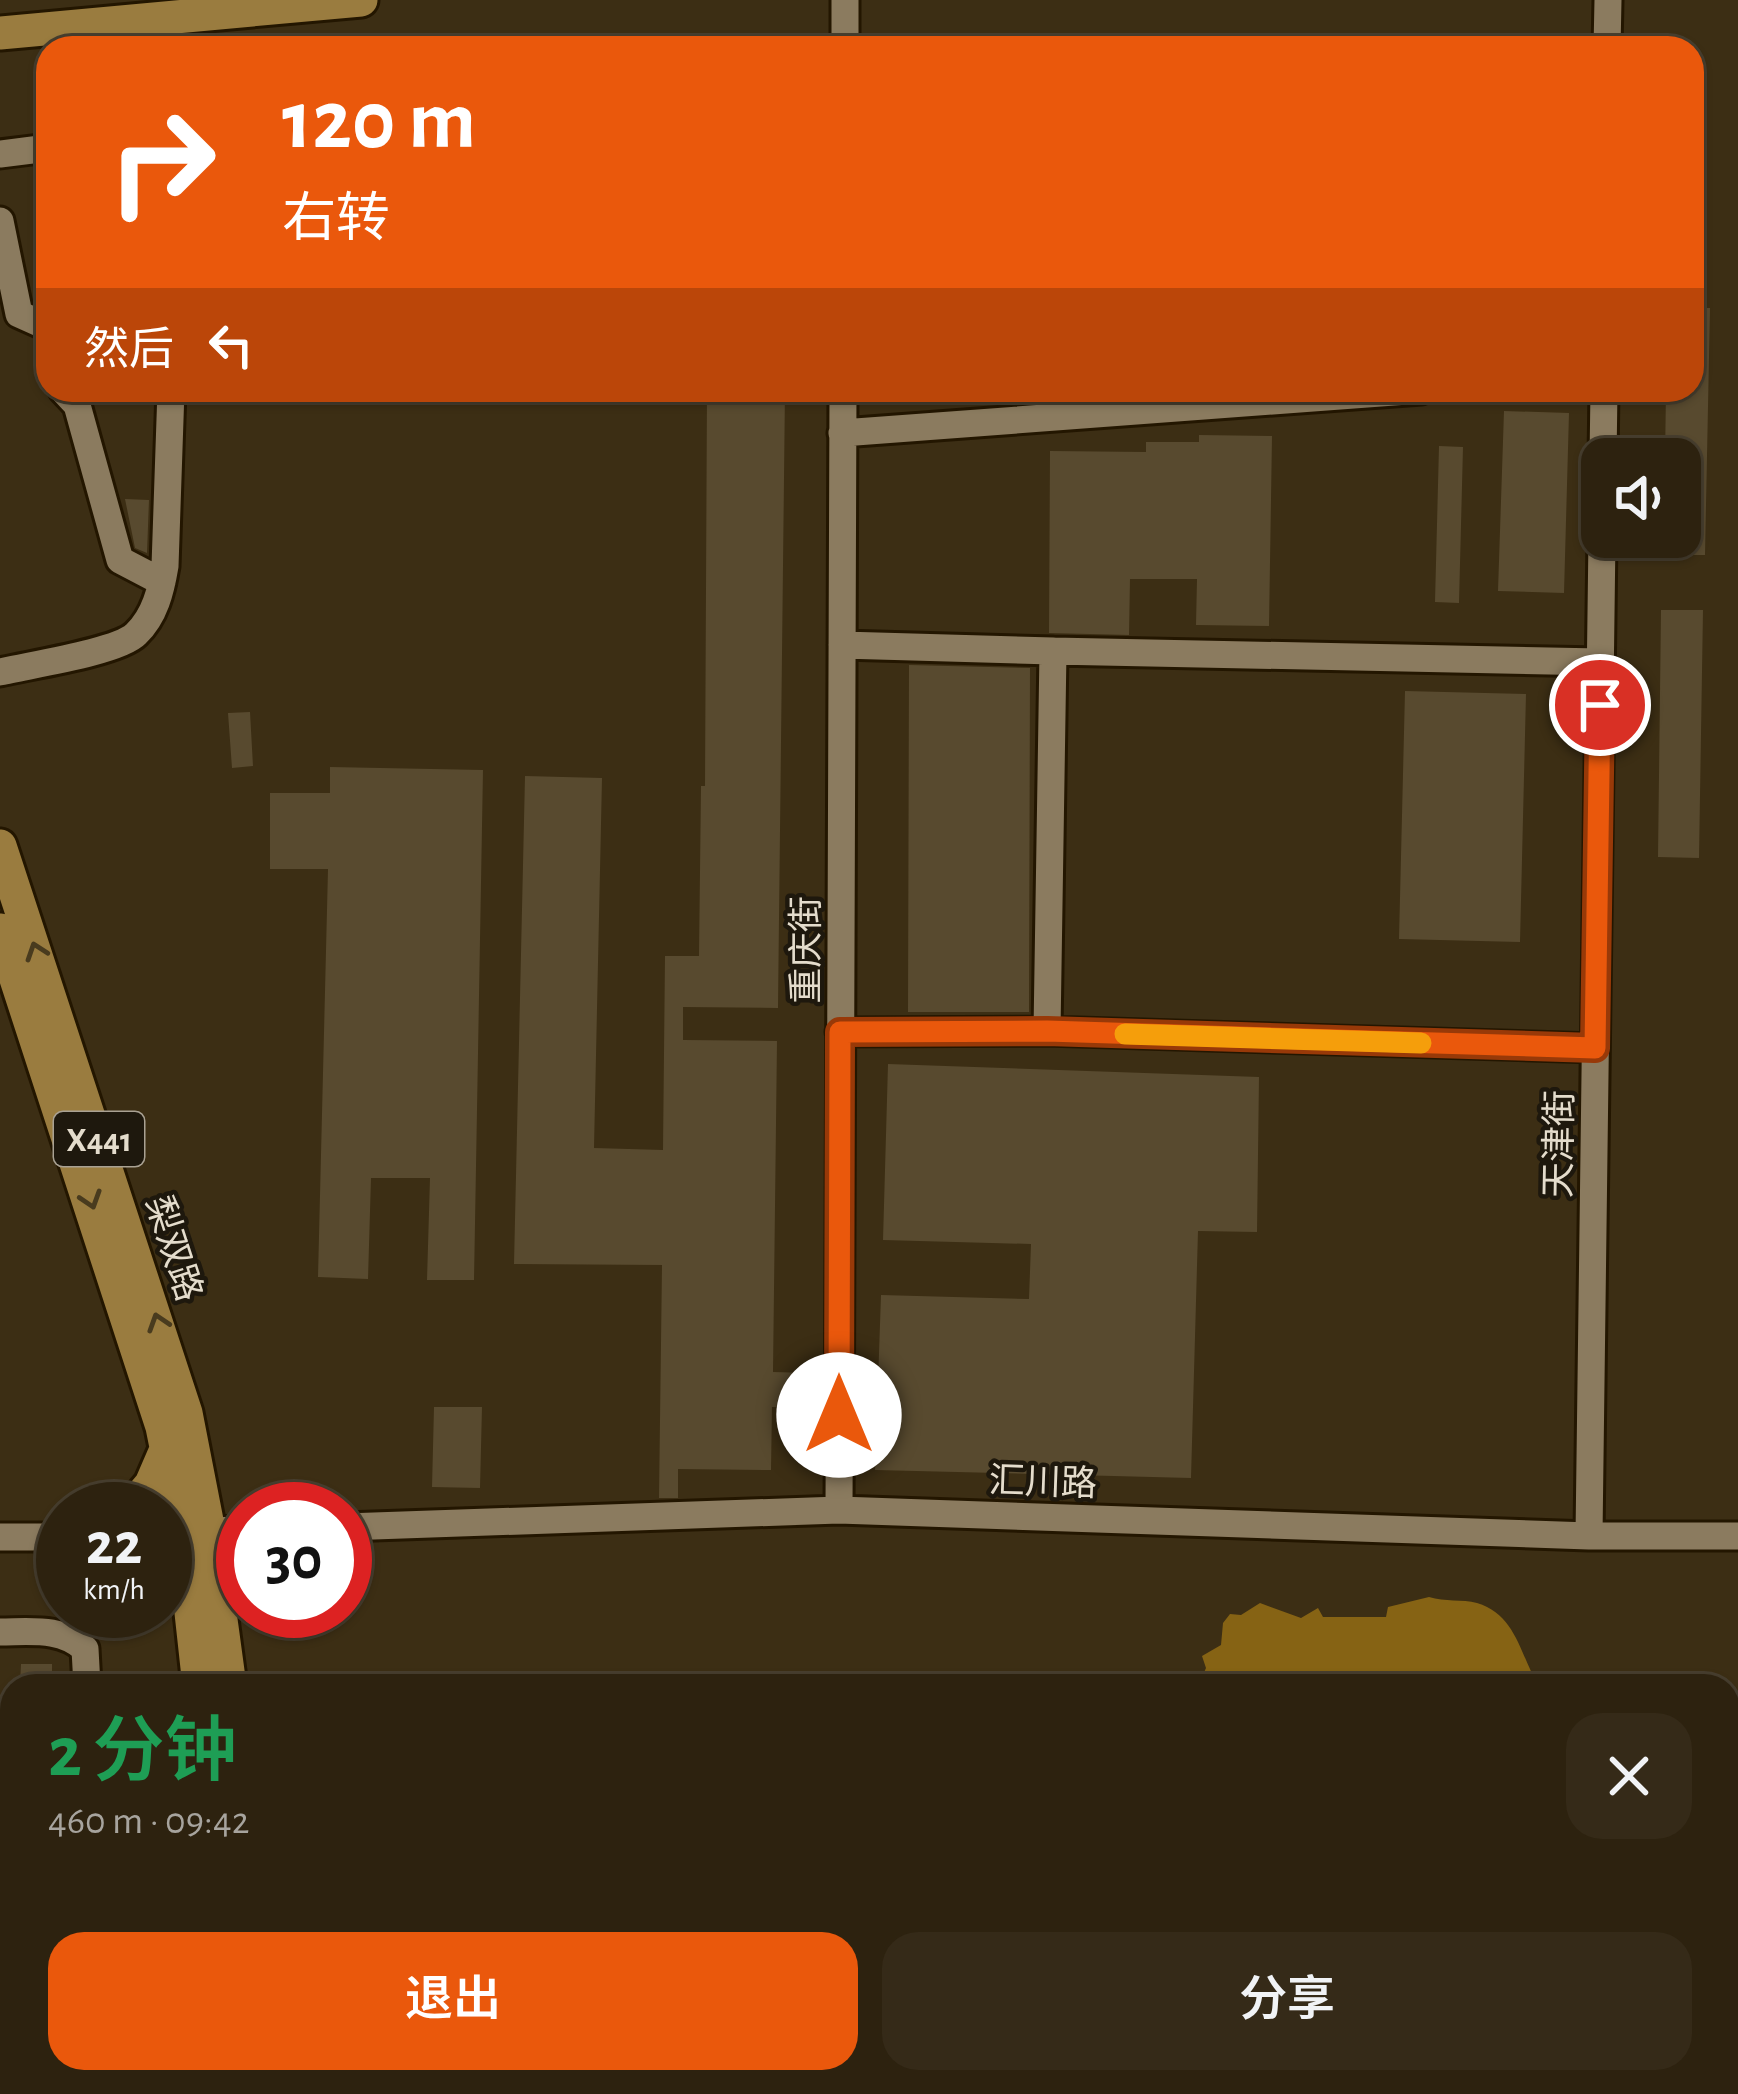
<!DOCTYPE html>
<html lang="zh">
<meta charset="utf-8">
<style>
:root{--surface:#2d220f;--page:#352a18;--text:#f1f3f6;--muted:#a7a49e;--line:#483f2f;--accent:#ea580c}
body{margin:0;font-family:"Alegreya Sans","Noto Sans SC",sans-serif;background:var(--page);color:var(--text);height:100vh;display:flex;flex-direction:column;font-size:45px;white-space:nowrap}
*{box-sizing:border-box;margin:0}
p{font-size:39px;color:var(--muted)}
.icon{flex:none;width:66px;height:66px;fill:none;stroke:currentColor;stroke-width:2;stroke-linecap:round;stroke-linejoin:round}
.map{position:relative;flex:1;overflow:hidden}
.details{position:absolute;left:0px;top:1674px;width:1740px;height:420px;display:flex;flex-direction:column;background:var(--surface);border-radius:36px 36px 0 0;box-shadow:0 3px 9px #0004,0 0 0 3px var(--line)}
.details>*{flex:none}
.banner{position:absolute;left:36px;top:36px;width:1668px;height:366px;border-radius:36px;box-shadow:0 3px 9px #0004,0 0 0 3px var(--line);background:#ea580c;color:#fff;overflow:hidden}
.controls{position:absolute;left:1581px;top:438px;display:grid;gap:24px}
.controls a{display:grid;place-items:center;width:120px;height:120px;border-radius:24px;background:var(--surface);box-shadow:0 3px 9px #0004,0 0 0 3px var(--line);font-size:60px}
.speed{position:absolute;left:36px;top:1482px;display:flex;gap:24px;font-size:60px;font-weight:700;text-align:center}
.speed>*{display:grid;place-content:center;width:156px;height:156px;border-radius:50%;background:var(--surface);box-shadow:0 3px 9px #0004,0 0 0 3px var(--line);line-height:1}
.speed small{font-size:30px;font-weight:400}
.speed .limit{border:18px solid #d22;background:#fff;color:#111}
.pin{position:absolute;display:grid;place-items:center;width:102px;height:102px;color:#fff;margin:-51px;border:6px solid #fff;border-radius:50%;box-shadow:0 3px 12px #0007}
.me{position:absolute;width:132px;margin:-66px;rotate:0deg;stroke-linejoin:round;filter:drop-shadow(0 0 9px #0008)}
.turn{display:flex;align-items:center;gap:42px;height:252px;padding:0 48px;font-size:54px}
.turn .icon{width:156px;height:156px;stroke-width:2.5}
.turn b{display:block;font-size:84px;line-height:102px}
.then{display:flex;align-items:center;height:114px;padding:0 48px;background:#0003;gap:24px;font-size:45px}
.round{display:grid;place-items:center;flex:none;width:126px;height:126px;border-radius:36px;background:var(--page)}
.overview{display:flex;align-items:center;justify-content:space-between;height:204px;padding:0 48px}
h1{font-size:72px;font-weight:600;line-height:90px;color:#1e9e55}
.primary-button{display:flex;gap:24px;margin-top:auto;padding:24px 48px}
.primary-button a{flex:1;height:138px;border-radius:36px;background:var(--accent);color:#fff;font-size:48px;font-weight:600;line-height:138px;text-align:center}
.primary-button a+a{background:var(--page);color:var(--text)}
.map>svg:first-child{display:block}
.water{fill:#866314}
.building{fill:#584a2f}
.lines{fill:none;stroke-linecap:round;stroke-linejoin:round}
.minor-casing{stroke:#231600;stroke-width:33}
.major-casing{stroke:#231600;stroke-width:39}
.minor{stroke:#8b7b5f;stroke-width:27}
.major{stroke:#9a7c3f;stroke-width:33}
.oneway{stroke:#493b1e}
.route-casing{stroke:#983908;stroke-width:30}
.route{stroke:#ea580c;stroke-width:21}
.slow{stroke:#f59e0b;stroke-width:21}
.labels{text-anchor:middle;stroke-width:9;stroke-linejoin:round;paint-order:stroke}
.shield{fill:#1e180d;stroke:#a9a193;stroke-width:3}
.shield-label{font-size:33px;font-weight:bold;fill:#e4dccc}
.street-label{font-size:36px;fill:#e4dccc;stroke:#1e180d}
</style>
<div class="map">
<svg width="1738" height="2094" viewBox="0 0 1738 2094">
<rect width="100%" height="100%" fill="#3c2e14"/>
<path class="water" d="M1429 1597C1445 1602 1462 1599 1477 1603 1517 1615 1520 1656 1539 1686H1198L1206 1668 1202 1656 1221 1645 1223 1623 1230 1614 1241 1615 1260 1603 1301 1618 1318 1608 1323 1617H1386L1388 1607Z
M1131 2082H1443L1435 2094H1123Z"/>
<path class="building" d="M1692 308H1710L1705 555H1663V537H1680V459H1665L1666 390H1692Z
M707 390H785L778 1008 683 1007V1040L777 1041 773 1372 810 1373 809 1408 772 1407 771 1470 678 1469V1498H659L662 1265 514 1264 525 776 602 778 594 1148 663 1150 665 956H699L701 786H705Z
M1504 411 1569 413 1564 593 1498 591Z
M1199 435 1272 436 1269 626 1196 625 1197 579H1130L1129 635 1049 633 1050 451 1146 452V442H1199Z
M1439 446 1463 447 1459 603 1435 602Z
M125 499 149 500 147 553 135 548Z
M1661 610H1703L1699 858 1658 857Z
M909 665 1030 668 1029 1012H908Z
M1405 691 1526 694 1520 942 1399 939Z
M250 712 253 766 232 768 228 713Z
M330 767 483 770 474 1280H427L430 1178H371L368 1279 318 1277 328 869H270V793H330Z
M888 1064 1259 1077 1257 1232 1198 1231 1191 1478 875 1470 881 1295 1029 1299 1031 1244 883 1240Z
M434 1407H482L480 1488 432 1487Z
M21 1664H52V1686H20Z"/>
<g class="lines">
<g class="minor-casing">
<path id="minor" d="M149 20 150 48
M845 48V0
M1607 48 1608 0
M0 154 48 148
M0 221 19 314 48 327
M63 390 77 405 120 560 162 582
M842 433 1421 390
M1603 459 1604 390
M842 645 1053 651 1047 1031
M1053 651 1600 662
M0 672C29 665 118 652 136 634 155 616 161 590 165 566L171 390
M840 1032 1047 1031 1595 1048
M839 1510 843 390
M345 1527 839 1510 1589 1536H1738
M1589 1536 1602 537
M0 1537H63
M165 1541H184L209 1531 243 1530
M0 1632C30 1632 62 1627 85 1649L87 1686
M94 2082V2094"/>
</g>
<g class="major-casing">
<path id="major" d="M0 33 361 0
M0 846 186 1413 209 1531 230 1686
M0 930 162 1427 181 1521 199 1686
M130 1509 151 1484 167 1447
M205 2094V2082
M234 2094V2082"/>
</g>
<use href="#minor" class="minor"/>
<use href="#major" class="major"/>
</g>
<defs><path id="oneway-chevron" d="M-2-3.5L2.5 0L-2 3.5" fill="none" stroke-width="1.6" stroke-linecap="round" stroke-linejoin="round" transform="scale(3)"/></defs>
<g class="oneway">
<use href="#oneway-chevron" transform="translate(36 951) rotate(-109)"/>
<use href="#oneway-chevron" transform="translate(91 1200) rotate(72)"/>
<use href="#oneway-chevron" transform="translate(158 1322) rotate(-108)"/>
</g>
<g class="lines">
<g class="route-casing">
<path id="route" d="M839 1415 840 1032 1047 1031 1595 1048 1600 705"/>
</g>
<use href="#route" class="route"/>
<path class="slow" d="M1125 1034 1421 1043"/>
</g>
<g class="labels">
<rect class="shield" x="54" y="1112" width="90" height="54" rx="9"/>
<g class="shield-label">
<text x="99" y="1151">X441</text>
</g>
<g class="street-label">
<text transform="translate(805 950) rotate(-90)" y="13">重庆街</text>
<text transform="translate(1558 1144) rotate(-89)" y="13">天津街</text>
<text transform="translate(175 1248) rotate(72)" y="13">梨双路</text>
<text transform="translate(1043 1481) rotate(2)" y="13">汇川路</text>
</g>
</g>
</svg>
<div class="controls">
<a><svg class="icon" aria-label="sound" viewBox="0 0 24 24"><path d="M4 9h4l5-4v14l-5-4H4zM17 9q2 3 0 6"/></svg></a>
</div>
<div class="speed"><div>22<small>km/h</small></div><div class="limit">30</div></div>
<div class="pin" style="left:1600px;top:705px;background:#d93025"><svg class="icon" aria-label="arrive" viewBox="0 0 24 24"><path d="M6 21V4h12l-3 4 3 4H6"/></svg></div>
<svg class="me" style="left:839px;top:1415px" viewBox="-20 -20 40 40"><circle r="19" fill="#fff"/><path d="M0-13L10 11 0 6-10 11z" fill="#ea580c"/></svg>
<div class="banner">
<div class="turn"><svg class="icon" aria-label="right" viewBox="0 0 24 24"><path d="M7 20v-9h11M14 6l5 5-5 5"/></svg><div><b>120 m</b>右转</div></div>
<div class="then">然后<svg class="icon" aria-label="left" viewBox="0 0 24 24"><path d="M17 20v-9H6M10 6l-5 5 5 5"/></svg></div>
</div>
<section class="details">
<div class="overview"><div><h1>2 分钟</h1><p>460 m · 09:42</p></div><a class="round"><svg class="icon" aria-label="close" viewBox="0 0 24 24"><path d="M6 6l12 12M18 6L6 18"/></svg></a></div>
<div class="primary-button"><a>退出</a><a>分享</a></div>
</section>
</div>
